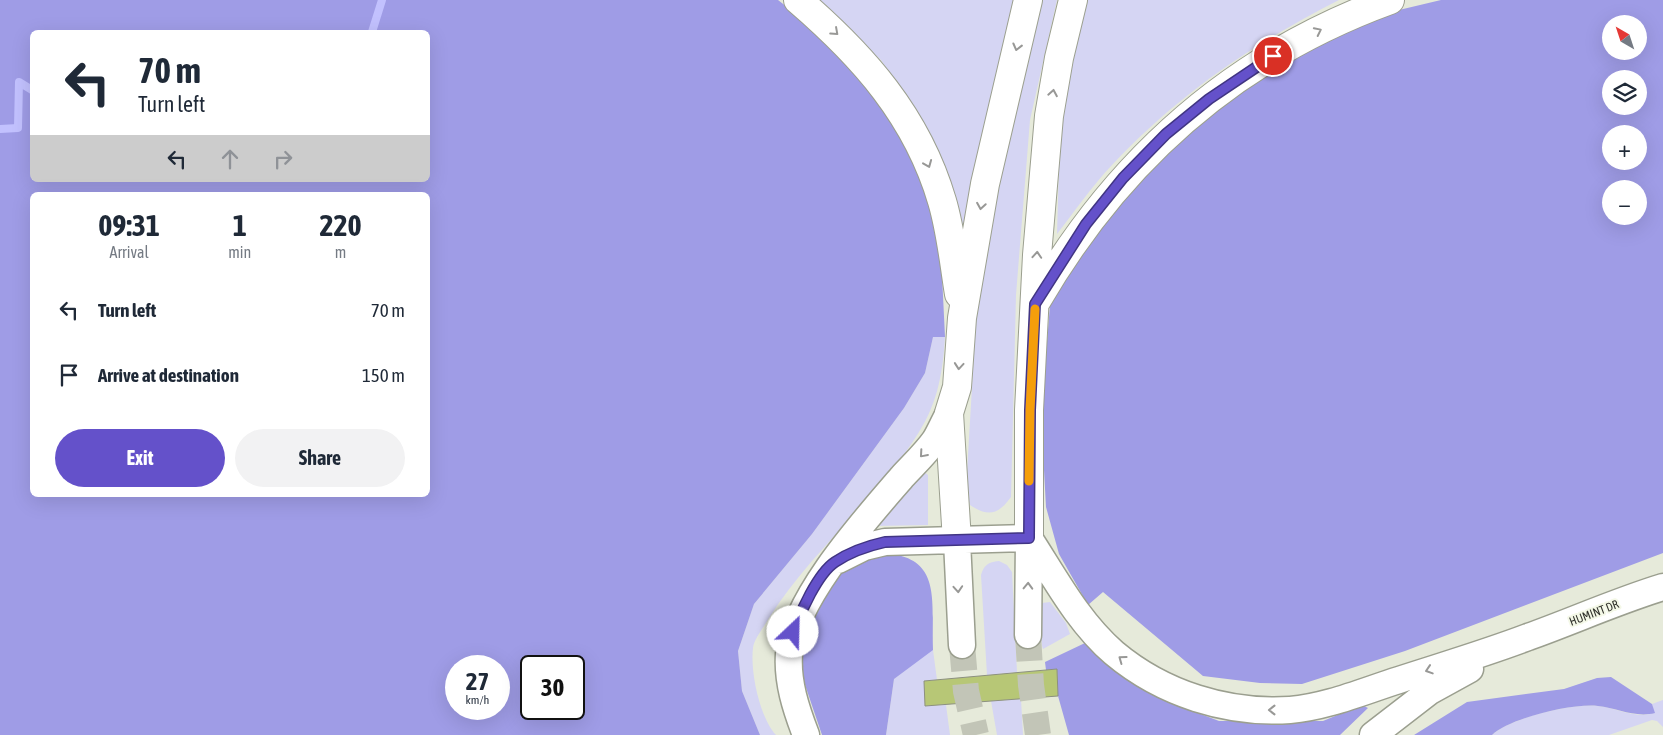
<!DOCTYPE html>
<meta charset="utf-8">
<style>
:root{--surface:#fff;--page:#f2f2f3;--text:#1f2937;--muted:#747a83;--accent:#6451ca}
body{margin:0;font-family:"Asap Condensed",sans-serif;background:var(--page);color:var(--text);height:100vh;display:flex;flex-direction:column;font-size:19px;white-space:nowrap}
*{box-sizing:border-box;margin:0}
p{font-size:16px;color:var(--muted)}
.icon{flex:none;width:28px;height:28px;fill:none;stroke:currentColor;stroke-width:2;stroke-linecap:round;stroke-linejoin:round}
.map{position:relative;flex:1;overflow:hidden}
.details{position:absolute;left:30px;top:192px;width:400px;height:305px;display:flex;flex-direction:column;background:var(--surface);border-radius:8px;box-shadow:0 5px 20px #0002}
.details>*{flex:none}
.guide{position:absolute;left:30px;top:30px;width:400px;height:152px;border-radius:8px;box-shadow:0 5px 20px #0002;background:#fff;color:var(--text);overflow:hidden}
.needle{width:32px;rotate:321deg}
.tools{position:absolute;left:1602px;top:15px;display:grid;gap:10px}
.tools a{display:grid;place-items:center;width:45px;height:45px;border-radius:50%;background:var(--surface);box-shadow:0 5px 20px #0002;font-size:25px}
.speed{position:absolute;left:445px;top:655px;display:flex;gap:10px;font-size:25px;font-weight:700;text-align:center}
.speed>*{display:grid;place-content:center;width:65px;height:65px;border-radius:50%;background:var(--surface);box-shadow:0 5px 20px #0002;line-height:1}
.speed small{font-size:12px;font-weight:400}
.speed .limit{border:2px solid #111;border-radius:8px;background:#fff;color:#111}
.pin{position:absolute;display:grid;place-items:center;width:42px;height:42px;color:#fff;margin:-21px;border:2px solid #fff;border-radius:50%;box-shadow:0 1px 5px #0007}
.me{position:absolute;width:55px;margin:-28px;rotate:24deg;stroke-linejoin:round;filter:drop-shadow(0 0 4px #0008)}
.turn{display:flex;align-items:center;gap:18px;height:105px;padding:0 25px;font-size:22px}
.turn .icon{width:65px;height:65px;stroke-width:2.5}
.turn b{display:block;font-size:35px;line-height:42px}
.lanes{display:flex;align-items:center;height:48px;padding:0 25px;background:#0003;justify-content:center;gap:25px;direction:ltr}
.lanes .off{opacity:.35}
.eta{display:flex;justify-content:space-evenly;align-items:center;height:85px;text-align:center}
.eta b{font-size:30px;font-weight:700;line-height:35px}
.cta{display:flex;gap:10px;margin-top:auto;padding:10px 25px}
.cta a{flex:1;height:58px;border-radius:30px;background:var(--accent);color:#fff;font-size:20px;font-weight:700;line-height:58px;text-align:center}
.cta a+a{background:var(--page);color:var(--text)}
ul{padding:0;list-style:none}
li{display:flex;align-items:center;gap:15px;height:65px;padding:0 25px}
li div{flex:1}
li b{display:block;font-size:19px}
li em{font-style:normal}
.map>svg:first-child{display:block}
.green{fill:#d5d5f3}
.forest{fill:#9f9ce6;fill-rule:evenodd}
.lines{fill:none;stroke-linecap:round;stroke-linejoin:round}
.stream{stroke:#c2c1fe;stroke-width:8}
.building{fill:#b7c776;stroke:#8c9080}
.minor-tunnel{stroke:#c2c5b7;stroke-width:26;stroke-dasharray:26 13;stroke-linecap:butt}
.minor-casing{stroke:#9b9f8f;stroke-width:29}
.highway-casing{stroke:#9b9f8f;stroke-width:30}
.minor{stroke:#fff;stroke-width:26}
.highway{stroke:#fff;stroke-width:28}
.oneway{stroke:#989896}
.route-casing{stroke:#413583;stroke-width:12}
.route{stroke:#6451ca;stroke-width:9}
.slow{stroke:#f59e0b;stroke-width:9}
.labels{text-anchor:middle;stroke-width:4;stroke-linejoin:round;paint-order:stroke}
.street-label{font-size:12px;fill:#31322c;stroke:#f4f8e7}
</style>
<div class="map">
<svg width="1663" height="735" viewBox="0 0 1663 735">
<rect width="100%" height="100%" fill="#e6eada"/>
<path class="green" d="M813 0H1018L961 236 934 147 881 60Z
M1040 0H1057L1030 120 1016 295 1011 497C998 515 988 517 970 505L966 489 978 285 999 161Z
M1085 0H1339C1251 45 1180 93 1112 165 1092 186 1075 211 1057 234L1060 130Z
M933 337H945C943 371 938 402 919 432 877 500 811 551 769 618 764 627 754 639 753 648 750 672 760 718 776 735H760L742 691 738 651 754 604 812 534 904 408 925 373Z
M923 471 928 475V525L874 526Z
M999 561 1007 565 1012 572 1017 672 987 675 981 575C984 565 988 562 999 561Z
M1050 602 1066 623 1070 634 1043 649C1040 642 1039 610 1042 603Z
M930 650H933L937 680 924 681 925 706 946 705 950 735H886L894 679Z
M1021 699 1023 735H997L991 701Z
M1663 700V727L1657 721 1652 720 1609 735H1492C1509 718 1573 703 1598 706 1617 708 1635 719 1654 713L1652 704Z"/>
<path class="forest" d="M0 0H778L819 32 884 105 926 182 942 275 945 337H933L925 373 904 408 812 534 754 604 738 651 742 691 760 735H0ZM32 32H428V180H32ZM32 195H428V495H32ZM456 666H499V709H456ZM531 666H574V709H531Z
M1441 0H1663V553L1405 651 1302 684 1260 683 1203 676 1103 592 1088 605 1059 554 1046 507 1041 415 1050 305 1079 248 1142 177 1202 118 1265 75 1329 40 1399 10ZM1611 24H1639V51H1611ZM1611 79H1639V106H1611ZM1611 134H1639V161H1611ZM1611 189H1639V216H1611Z
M878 553C944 554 931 600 933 650L894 679 886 735H822L801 673 805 623 824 589 853 562Z
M1085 643 1123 673 1177 705 1219 721H1323L1362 705 1368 708 1340 735H1069L1058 696 1057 669 1046 670 1045 662Z
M1611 677 1652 704 1655 713C1635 718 1617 708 1598 706 1573 703 1510 718 1492 735H1414L1467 702 1564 689 1597 678Z"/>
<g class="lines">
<path class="stream" d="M372 32 382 0
M0 129 18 128 19 82 32 90"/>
</g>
<path class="building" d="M1057 669 1058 696 925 706 924 681Z"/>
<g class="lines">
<path class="minor-tunnel" d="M1028 635 1031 685 1038 735
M962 645 966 691 976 735"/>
<g class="minor-casing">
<path id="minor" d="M1029 538C1055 578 1078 622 1114 653 1163 694 1227 714 1290 710 1327 707 1364 691 1399 680 1442 666 1486 653 1528 637 1573 621 1617 601 1663 587
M957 541 962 645
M838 560 864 547 885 542 1029 538
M1028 635 1029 538
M806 735C796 709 787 682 789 654 794 598 866 519 902 477 913 465 926 453 935 440 940 432 944 422 949 413
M1373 735 1430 691 1470 669"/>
</g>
<g class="highway-casing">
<path id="highway" d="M798 0C863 56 917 116 942 201 951 231 954 264 959 294
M1037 300C1119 159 1236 56 1390 0
M1029 538V410L1037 255 1049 116 1059 58 1073 0
M957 541 949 413 957 387 962 318 985 184 1028 0"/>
</g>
<use href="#minor" class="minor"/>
<use href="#highway" class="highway"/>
</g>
<defs><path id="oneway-chevron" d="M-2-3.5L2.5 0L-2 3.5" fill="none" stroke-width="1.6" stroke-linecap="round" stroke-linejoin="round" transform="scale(1.25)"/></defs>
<g class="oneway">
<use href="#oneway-chevron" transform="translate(1318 31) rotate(-26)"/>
<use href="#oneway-chevron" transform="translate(835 32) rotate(42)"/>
<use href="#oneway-chevron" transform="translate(1017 47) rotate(104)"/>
<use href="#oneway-chevron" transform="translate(1053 93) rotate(-80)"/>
<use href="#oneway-chevron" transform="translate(928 164) rotate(68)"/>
<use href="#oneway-chevron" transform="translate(981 206) rotate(99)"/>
<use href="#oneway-chevron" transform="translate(1037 255) rotate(-86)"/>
<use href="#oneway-chevron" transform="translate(959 366) rotate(95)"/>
<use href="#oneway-chevron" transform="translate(923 454) rotate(131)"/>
<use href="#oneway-chevron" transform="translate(1028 586) rotate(-88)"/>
<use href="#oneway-chevron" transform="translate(958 589) rotate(86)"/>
<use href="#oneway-chevron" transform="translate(1122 659) rotate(-144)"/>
<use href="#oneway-chevron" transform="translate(1429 670) rotate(162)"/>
<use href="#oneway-chevron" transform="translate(1272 710) rotate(180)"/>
</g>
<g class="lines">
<g class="route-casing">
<path id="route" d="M793 632C800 613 818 573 835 562 850 552 867 546 885 542L1029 538 1030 410 1035 304 1086 224 1123 178 1166 134 1209 99 1273 56"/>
</g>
<use href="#route" class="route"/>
<path class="slow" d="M1029 481 1030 410 1035 309"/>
</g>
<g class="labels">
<g class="street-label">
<text transform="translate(1594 613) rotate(-21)" y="4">HUMINT DR</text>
</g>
</g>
</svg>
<div class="tools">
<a><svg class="needle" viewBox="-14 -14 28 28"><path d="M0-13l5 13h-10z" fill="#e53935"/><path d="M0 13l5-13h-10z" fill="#747a83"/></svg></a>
<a><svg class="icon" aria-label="layers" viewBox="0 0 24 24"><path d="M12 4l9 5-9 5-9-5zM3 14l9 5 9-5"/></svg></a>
<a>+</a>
<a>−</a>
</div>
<div class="speed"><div>27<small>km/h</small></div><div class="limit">30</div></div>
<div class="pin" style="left:1273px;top:56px;background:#d93025"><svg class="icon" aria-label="arrive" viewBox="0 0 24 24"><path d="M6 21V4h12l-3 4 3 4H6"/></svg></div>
<svg class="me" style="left:793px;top:632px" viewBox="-20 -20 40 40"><circle r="19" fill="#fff"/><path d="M0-13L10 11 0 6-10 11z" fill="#6451ca"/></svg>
<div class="guide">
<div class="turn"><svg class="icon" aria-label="left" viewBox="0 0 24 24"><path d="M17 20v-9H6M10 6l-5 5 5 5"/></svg><div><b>70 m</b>Turn left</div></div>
<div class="lanes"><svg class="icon" aria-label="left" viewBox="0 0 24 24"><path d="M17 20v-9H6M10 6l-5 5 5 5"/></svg><svg class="icon off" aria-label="ahead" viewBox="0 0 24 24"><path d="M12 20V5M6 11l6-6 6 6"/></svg><svg class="icon off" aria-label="right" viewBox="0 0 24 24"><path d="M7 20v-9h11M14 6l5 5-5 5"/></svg></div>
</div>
<section class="details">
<div class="eta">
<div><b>09:31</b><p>Arrival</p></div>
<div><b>1</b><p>min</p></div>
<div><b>220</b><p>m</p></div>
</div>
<ul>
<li><svg class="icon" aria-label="left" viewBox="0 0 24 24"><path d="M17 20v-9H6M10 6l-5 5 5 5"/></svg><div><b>Turn left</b></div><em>70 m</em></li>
<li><svg class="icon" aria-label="arrive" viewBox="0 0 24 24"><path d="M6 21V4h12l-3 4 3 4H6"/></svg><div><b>Arrive at destination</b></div><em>150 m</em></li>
</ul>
<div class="cta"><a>Exit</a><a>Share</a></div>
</section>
</div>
